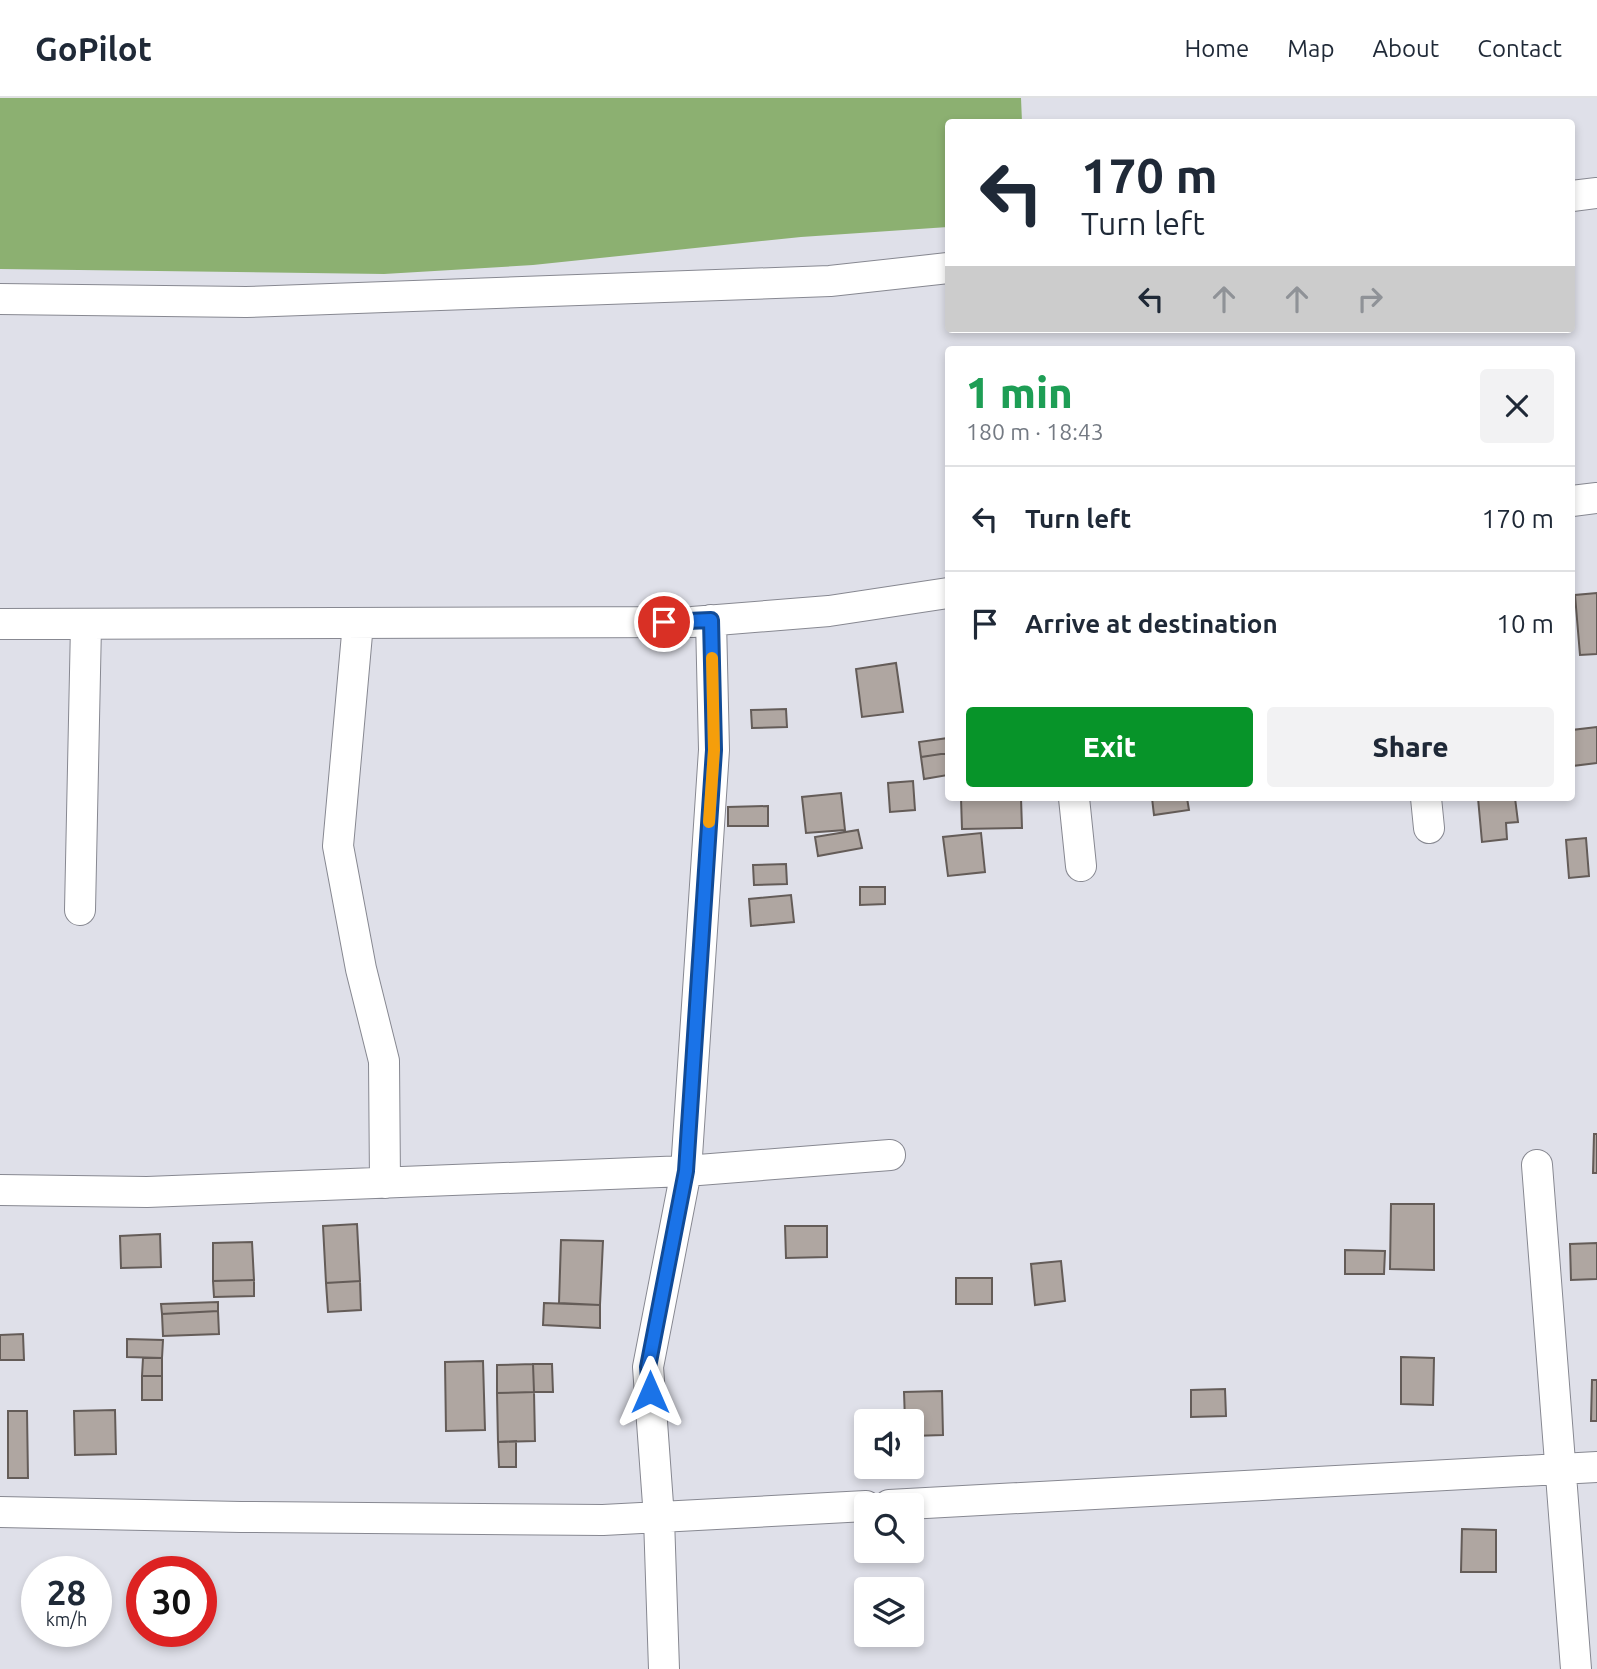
<!DOCTYPE html>
<meta charset="utf-8">
<style>
:root{--surface:#fff;--page:#f2f2f3;--text:#1f2937;--muted:#747a83;--line:#e0e1e3;--accent:#079429}
body{margin:0;font-family:Ubuntu,sans-serif;background:var(--page);color:var(--text);height:100vh;display:flex;flex-direction:column;font-size:26px;white-space:nowrap}
*{box-sizing:border-box;margin:0}
p{font-size:23px;color:var(--muted)}
.icon{flex:none;width:38px;height:38px;fill:none;stroke:currentColor;stroke-width:2;stroke-linecap:round;stroke-linejoin:round}
.map{position:relative;flex:1;overflow:hidden}
.panel{position:absolute;left:945px;top:248px;width:630px;height:455px;display:flex;flex-direction:column;background:var(--surface);border-radius:7px;box-shadow:0 4px 10px #0003}
.panel>*{flex:none}
.guide{position:absolute;left:945px;top:21px;width:630px;height:214px;border-radius:7px;box-shadow:0 4px 10px #0003;background:#fff;color:var(--text);overflow:hidden}
.fabs{position:absolute;left:854px;top:1311px;display:grid;gap:14px}
.fabs a{display:grid;place-items:center;width:70px;height:70px;border-radius:7px;background:var(--surface);box-shadow:0 4px 10px #0003;font-size:35px}
.speed{position:absolute;left:21px;top:1458px;display:flex;gap:14px;font-size:35px;font-weight:700;text-align:center}
.speed>*{display:grid;place-content:center;width:91px;height:91px;border-radius:50%;background:var(--surface);box-shadow:0 4px 10px #0003;line-height:1}
.speed small{font-size:18px;font-weight:400}
.speed .limit{border:10px solid #d22;background:#fff;color:#111}
.pin{position:absolute;display:grid;place-items:center;width:60px;height:60px;color:#fff;margin:-30px;border:4px solid #fff;border-radius:50%;box-shadow:0 2px 7px #0007}
.me{position:absolute;width:77px;margin:-38px;rotate:0deg;stroke-linejoin:round;filter:drop-shadow(0 0 5px #0008)}
.turn{display:flex;align-items:center;gap:24px;height:147px;padding:0 21px;font-size:32px}
.turn .icon{width:91px;height:91px;stroke-width:2.5}
.turn b{display:block;font-size:49px;line-height:60px}
.lanes{display:flex;align-items:center;height:66px;padding:0 21px;background:#0003;justify-content:center;gap:35px;direction:ltr}
.lanes .off{opacity:.35}
.round{display:grid;place-items:center;flex:none;width:74px;height:74px;border-radius:7px;background:var(--page)}
.overview{display:flex;align-items:center;justify-content:space-between;height:119px;padding:0 21px}
h1{font-size:42px;font-weight:800;line-height:52px;color:#1e9e55}
.button{display:flex;gap:14px;margin-top:auto;padding:14px 21px}
.button a{flex:1;height:80px;border-radius:7px;background:var(--accent);color:#fff;font-size:28px;font-weight:800;line-height:80px;text-align:center}
.button a+a{background:var(--page);color:var(--text)}
ul{padding:0;list-style:none}
li{display:flex;align-items:center;gap:21px;height:105px;padding:0 21px;border-top:2px solid var(--line)}
li div{flex:1}
li b{display:block;font-size:26px}
li em{font-style:normal}
header{display:flex;align-items:center;gap:42px;box-sizing:border-box;height:98px;padding:0 35px;background:var(--surface);border-bottom:2px solid var(--line)}
header strong{font-size:33px}
nav{display:flex;gap:38px;margin-inline-start:auto;font-size:24px}
.map>svg:first-child{display:block}
.forest{fill:#8cb071}
.building{fill:#afa6a1;stroke:#645c58;stroke-width:2}
.lines{fill:none;stroke-linecap:round;stroke-linejoin:round}
.minor-casing{stroke:#878891;stroke-width:32}
.minor{stroke:#fff;stroke-width:30}
.route-casing{stroke:#114b97;stroke-width:18}
.route{stroke:#1a73e8;stroke-width:12}
.slow{stroke:#f59e0b;stroke-width:12}
</style>
<header>
<strong>GoPilot</strong>
<nav><a>Home</a><a>Map</a><a>About</a><a>Contact</a></nav>
</header>
<div class="map">
<svg width="1597" height="1571" viewBox="0 0 1597 1571">
<rect width="100%" height="100%" fill="#dfe0e9"/>
<path class="forest" d="M0 0H1021L1022 24H948V129L801 139 533 167 384 176 0 171Z"/>
<path class="building" d="M1597 495V556L1580 557 1575 497Z
M896 565 903 614 862 619 856 571Z
M786 611 787 629 752 630 751 612Z
M1597 629V665L1572 668V632Z
M948 640V655L921 659 919 644Z
M948 655V677L924 681 921 659Z
M913 683 915 712 890 714 888 685Z
M841 695 845 732 806 735 802 699Z
M961 700H1021L1022 730 962 731Z
M1152 700H1187L1189 712 1154 717Z
M1478 700H1515L1518 724 1506 725 1507 741 1482 744Z
M768 708V728H728V709Z
M858 732 862 750 818 758 815 739Z
M981 735 985 774 948 778 943 739Z
M1586 740 1589 778 1569 780 1566 742Z
M786 766 787 786 754 787 753 767Z
M860 789H885V806L860 807Z
M791 797 794 824 751 828 749 801Z
M1594 1036H1597V1075H1593Z
M1391 1106H1434V1172L1390 1171Z
M357 1126 360 1183 326 1185 323 1128Z
M785 1128H827V1159L786 1160Z
M160 1136 161 1169 121 1170 120 1138Z
M561 1142 603 1143 600 1207 559 1205Z
M252 1144 254 1182 213 1183V1145Z
M1597 1145V1181L1571 1182 1570 1146Z
M1345 1152 1385 1153 1384 1176H1345Z
M1061 1163 1065 1203 1035 1207 1031 1166Z
M956 1180H992V1206H956Z
M254 1182V1198L214 1199 213 1183Z
M360 1183 361 1212 328 1214 326 1185Z
M218 1204V1213L162 1216 161 1206Z
M544 1205 600 1207V1230L543 1227Z
M218 1213 219 1236 163 1238 162 1216Z
M23 1236 24 1262H0V1237Z
M127 1241 163 1242 162 1260 127 1259Z
M1401 1259 1434 1260 1433 1307 1401 1306Z
M143 1260H162V1278H142Z
M483 1263 485 1332 446 1333 445 1264Z
M533 1266H552L553 1294H534Z
M533 1266 534 1294 497 1295V1267Z
M142 1278H162V1302H142Z
M1592 1282H1597V1323H1591Z
M1225 1291 1226 1318 1191 1319V1292Z
M942 1293 943 1337 912 1338V1323H905L904 1294Z
M534 1294 535 1343 498 1344 497 1295Z
M115 1312 116 1356 75 1357 74 1313Z
M8 1313H27L28 1380H8Z
M516 1343V1369H499L498 1344Z
M1462 1431 1496 1432V1474H1461Z"/>
<g class="lines">
<g class="minor-casing">
<path id="minor" d="M1572 98 1597 95
M0 201 246 204 830 183 948 170
M1572 403 1597 400
M358 525 338 748 361 871 384 963 385 1085
M0 526 692 524 829 513 948 495
M1074 700 1081 768
M1426 700 1429 730
M80 812 86 527
M1537 1067 1576 1571
M0 1092 147 1094 686 1073 890 1057
M889 1407 1597 1369
M0 1414 241 1419 603 1422 866 1408
M664 1571 659 1420 648 1269 686 1073 714 652 711 522"/>
</g>
<use href="#minor" class="minor"/>
</g>
<g class="lines">
<g class="route-casing">
<path id="route" d="M650 1294 648 1269 686 1073 714 652 711 522 664 524"/>
</g>
<use href="#route" class="route"/>
<path class="slow" d="M709 724 714 652 712 560"/>
</g>
</svg>
<div class="fabs">
<a><svg class="icon" aria-label="sound" viewBox="0 0 24 24"><path d="M4 9h4l5-4v14l-5-4H4zM17 9q2 3 0 6"/></svg></a>
<a><svg class="icon" aria-label="search" viewBox="0 0 24 24"><circle cx="10" cy="10" r="6"/><path d="M15 15l6 6"/></svg></a>
<a><svg class="icon" aria-label="layers" viewBox="0 0 24 24"><path d="M12 4l9 5-9 5-9-5zM3 14l9 5 9-5"/></svg></a>
</div>
<div class="speed"><div>28<small>km/h</small></div><div class="limit">30</div></div>
<div class="pin" style="left:664px;top:524px;background:#d93025"><svg class="icon" aria-label="arrive" viewBox="0 0 24 24"><path d="M6 21V4h12l-3 4 3 4H6"/></svg></div>
<svg class="me" style="left:650px;top:1294px" viewBox="-20 -20 40 40"><path d="M0-17L14 15 0 8-14 15z" fill="#1a73e8" stroke="#fff" stroke-width="4"/></svg>
<div class="guide">
<div class="turn"><svg class="icon" aria-label="left" viewBox="0 0 24 24"><path d="M17 20v-9H6M10 6l-5 5 5 5"/></svg><div><b>170 m</b>Turn left</div></div>
<div class="lanes"><svg class="icon" aria-label="left" viewBox="0 0 24 24"><path d="M17 20v-9H6M10 6l-5 5 5 5"/></svg><svg class="icon off" aria-label="ahead" viewBox="0 0 24 24"><path d="M12 20V5M6 11l6-6 6 6"/></svg><svg class="icon off" aria-label="ahead" viewBox="0 0 24 24"><path d="M12 20V5M6 11l6-6 6 6"/></svg><svg class="icon off" aria-label="right" viewBox="0 0 24 24"><path d="M7 20v-9h11M14 6l5 5-5 5"/></svg></div>
</div>
<section class="panel">
<div class="overview"><div><h1>1 min</h1><p>180 m · 18:43</p></div><a class="round"><svg class="icon" aria-label="close" viewBox="0 0 24 24"><path d="M6 6l12 12M18 6L6 18"/></svg></a></div>
<ul>
<li><svg class="icon" aria-label="left" viewBox="0 0 24 24"><path d="M17 20v-9H6M10 6l-5 5 5 5"/></svg><div><b>Turn left</b></div><em>170 m</em></li>
<li><svg class="icon" aria-label="arrive" viewBox="0 0 24 24"><path d="M6 21V4h12l-3 4 3 4H6"/></svg><div><b>Arrive at destination</b></div><em>10 m</em></li>
</ul>
<div class="button"><a>Exit</a><a>Share</a></div>
</section>
</div>
